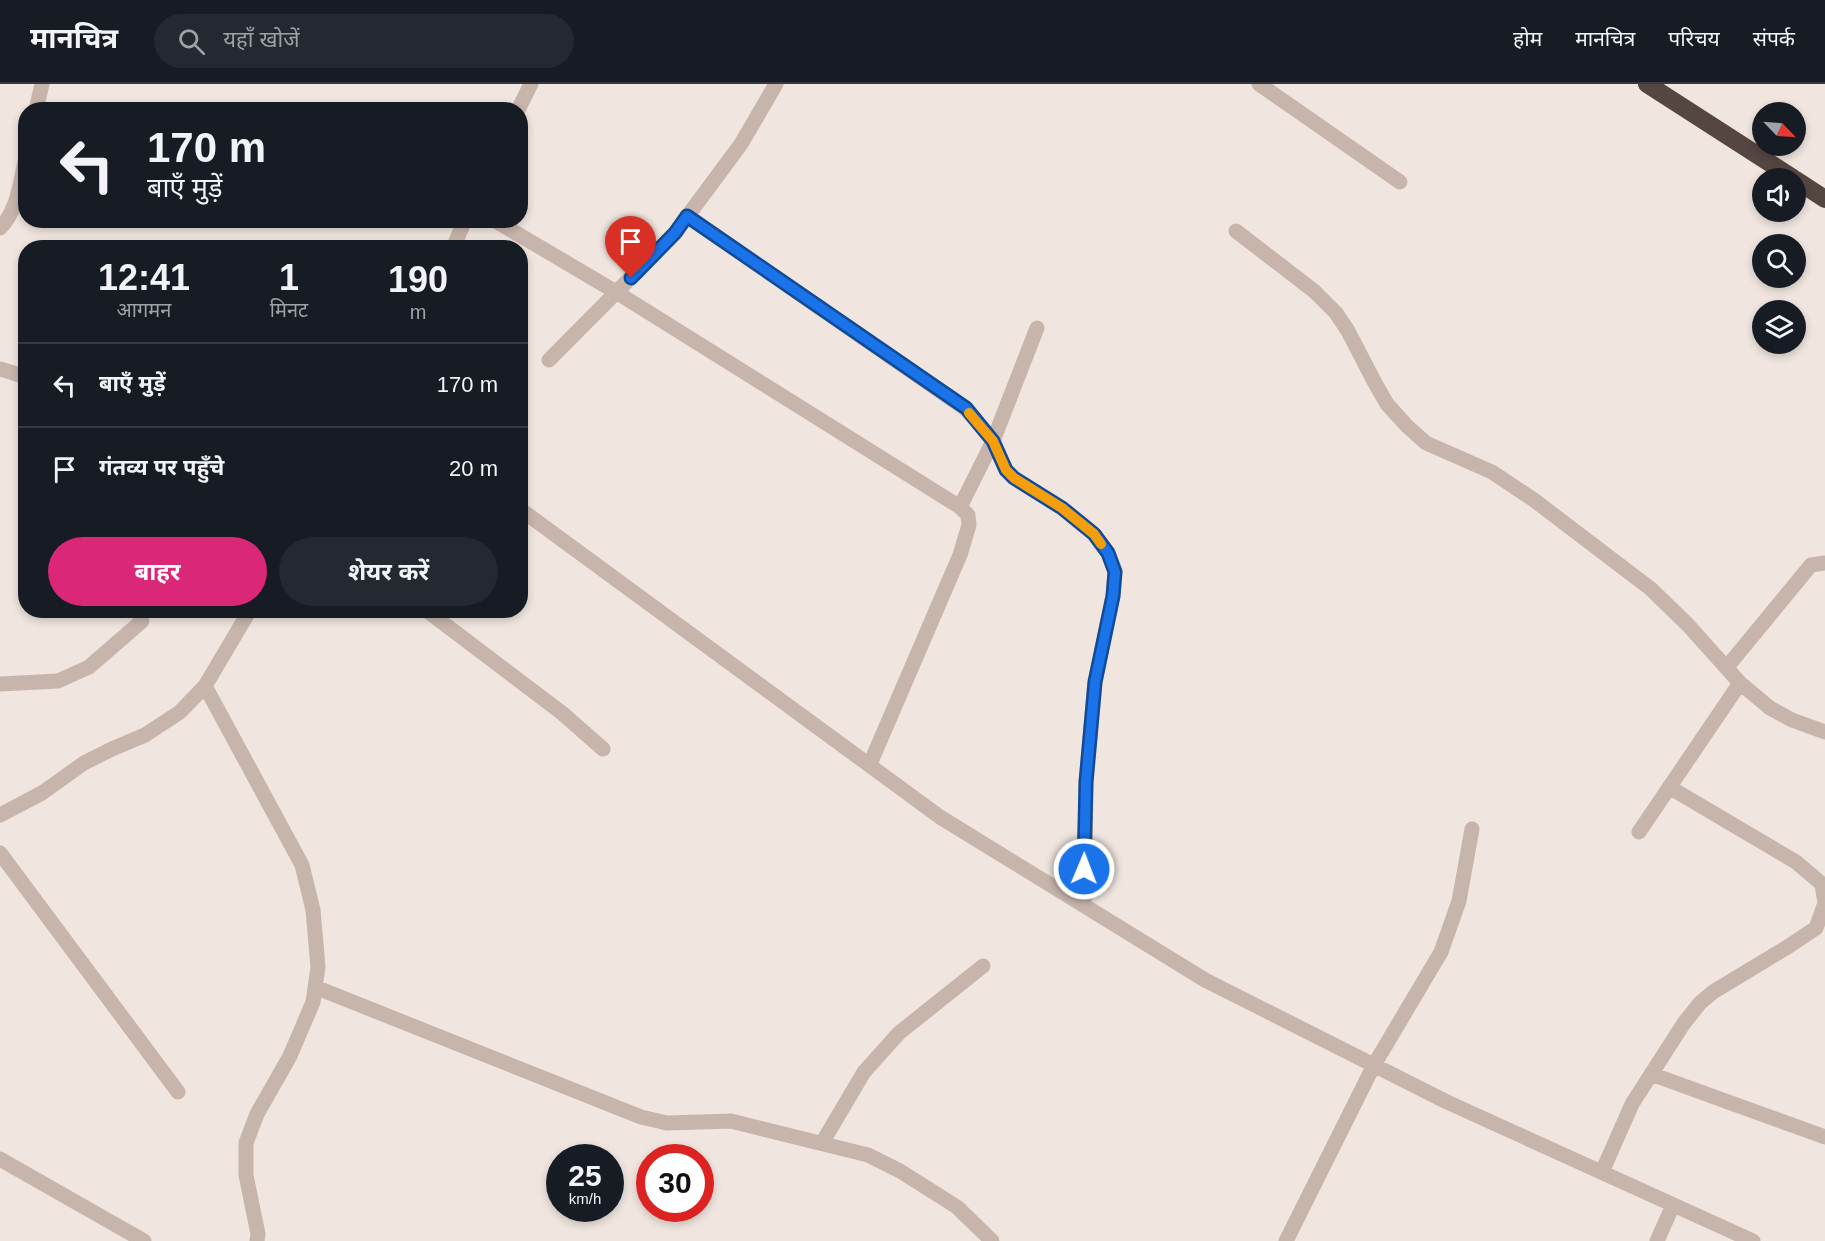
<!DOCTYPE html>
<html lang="hi">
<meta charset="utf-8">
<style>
:root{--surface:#171b24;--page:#242831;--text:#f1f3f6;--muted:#9ea1a6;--line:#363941;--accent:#db2777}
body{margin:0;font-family:Helvetica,"Noto Sans Devanagari",sans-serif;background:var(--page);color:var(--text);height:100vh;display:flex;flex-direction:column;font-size:22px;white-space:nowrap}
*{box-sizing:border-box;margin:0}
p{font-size:20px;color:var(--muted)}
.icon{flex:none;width:33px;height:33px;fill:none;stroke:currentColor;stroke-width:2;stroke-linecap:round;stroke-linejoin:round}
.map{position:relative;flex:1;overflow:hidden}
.side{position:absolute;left:18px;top:156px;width:510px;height:378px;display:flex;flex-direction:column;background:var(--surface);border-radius:24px;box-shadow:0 3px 9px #0003}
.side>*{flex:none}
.guide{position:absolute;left:18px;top:18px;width:510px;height:126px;border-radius:24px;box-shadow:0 3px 9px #0003;background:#171b24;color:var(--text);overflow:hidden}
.needle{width:39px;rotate:115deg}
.fabs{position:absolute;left:1752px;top:18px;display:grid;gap:12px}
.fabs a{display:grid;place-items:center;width:54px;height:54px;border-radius:50%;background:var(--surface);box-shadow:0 3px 9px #0003;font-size:30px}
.speed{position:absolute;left:546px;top:1060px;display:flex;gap:12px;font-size:30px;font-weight:700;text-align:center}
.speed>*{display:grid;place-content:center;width:78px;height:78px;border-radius:50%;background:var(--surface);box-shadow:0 3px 9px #0003;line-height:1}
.speed small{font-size:15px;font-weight:400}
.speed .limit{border:9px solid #d22;background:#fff;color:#111}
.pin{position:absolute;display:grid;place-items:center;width:51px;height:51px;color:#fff;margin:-62px -26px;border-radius:50% 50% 50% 0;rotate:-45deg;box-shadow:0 0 6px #0007}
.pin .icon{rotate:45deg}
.me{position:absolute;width:66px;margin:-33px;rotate:1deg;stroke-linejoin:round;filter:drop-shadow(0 0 4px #0008)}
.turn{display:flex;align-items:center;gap:21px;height:126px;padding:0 30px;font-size:27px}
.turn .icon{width:78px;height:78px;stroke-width:2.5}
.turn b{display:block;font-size:42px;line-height:51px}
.eta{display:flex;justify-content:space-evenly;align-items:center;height:102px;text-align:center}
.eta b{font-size:36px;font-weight:700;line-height:42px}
.cta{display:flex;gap:12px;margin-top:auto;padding:12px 30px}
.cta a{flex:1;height:69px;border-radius:36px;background:var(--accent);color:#fff;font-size:24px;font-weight:700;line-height:69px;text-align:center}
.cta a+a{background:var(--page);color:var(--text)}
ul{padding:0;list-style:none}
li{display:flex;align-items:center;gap:18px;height:84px;padding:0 30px;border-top:2px solid var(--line)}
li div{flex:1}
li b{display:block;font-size:22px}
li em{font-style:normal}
header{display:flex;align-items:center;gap:36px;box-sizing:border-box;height:84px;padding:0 30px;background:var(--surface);border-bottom:2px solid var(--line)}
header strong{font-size:28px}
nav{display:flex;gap:33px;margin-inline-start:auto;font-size:21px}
.search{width:420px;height:54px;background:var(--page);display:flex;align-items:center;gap:15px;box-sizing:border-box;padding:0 21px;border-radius:33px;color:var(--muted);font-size:22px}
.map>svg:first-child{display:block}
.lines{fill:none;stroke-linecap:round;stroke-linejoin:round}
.street{stroke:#c7b5ac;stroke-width:15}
.highway{stroke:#564642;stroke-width:18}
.route-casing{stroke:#114b97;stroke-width:15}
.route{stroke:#1a73e8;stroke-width:10}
.slow{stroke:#f59e0b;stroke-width:10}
</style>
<header>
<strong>मानचित्र</strong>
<div class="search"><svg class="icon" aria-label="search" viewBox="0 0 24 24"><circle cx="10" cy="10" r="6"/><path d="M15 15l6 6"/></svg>यहाँ खोजें</div>
<nav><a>होम</a><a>मानचित्र</a><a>परिचय</a><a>संपर्क</a></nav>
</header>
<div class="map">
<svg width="1825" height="1157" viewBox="0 0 1825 1157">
<rect width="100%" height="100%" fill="#f0e6df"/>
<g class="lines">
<path class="street" d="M1259 0 1400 98
M36 26 42 0
M518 26 531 0
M687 132 966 325 993 357 1006 386 1014 394 1062 424 1094 450 1108 469 1115 487 1113 512 1095 598 1086 698 1084 821
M494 136 616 208 960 423 968 431 969 441 960 471 870 680
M0 144C18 127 20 97 26 74
M1236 147 1314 207 1336 229 1348 247 1375 299 1387 320 1407 342 1426 359 1492 388 1534 416 1651 505 1688 541 1740 599 1770 624 1792 636 1825 648
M453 164 465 136
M549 276 675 149 741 60 776 0
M0 285 26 293
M960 423 993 357 1037 244
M520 425 940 733 1205 896 1447 1018 1753 1157
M426 526 562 629 603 665
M1727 583 1811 481 1825 479
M0 600 58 597 89 583 142 537
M205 602 302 781 313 826 318 883 313 918 290 972 257 1030 246 1059V1091L258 1150 257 1157
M0 731 42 709 84 679 112 665 145 651 180 628 205 602 250 526
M1639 748 1740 599
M0 769 178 1008
M315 903 641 1033 667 1039 731 1037 868 1071 900 1087 957 1123 992 1157
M1651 990 1825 1053
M822 1059 864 988 899 949 983 882
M0 1075 144 1157
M1602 1088 1632 1020 1684 939 1700 919 1713 908 1789 862 1816 844 1825 819 1822 800 1796 778 1669 703
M1286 1157 1374 981 1441 868 1459 817 1472 745
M1657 1157 1673 1121"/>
<path class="highway" d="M1647 0 1793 94
M1796 96 1825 115"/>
</g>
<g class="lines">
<g class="route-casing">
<path id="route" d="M631 194 675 149 687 132 966 324 993 357 1006 386 1014 394 1062 424 1094 450 1108 469 1115 488 1113 512 1095 598 1086 698 1084 785"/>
</g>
<use href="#route" class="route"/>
<path class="slow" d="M969 329 993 357 1006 386 1014 394 1062 424 1094 450 1101 460"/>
</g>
</svg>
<div class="fabs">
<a><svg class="needle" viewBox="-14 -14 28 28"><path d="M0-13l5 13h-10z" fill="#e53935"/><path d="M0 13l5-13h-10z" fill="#9ea1a6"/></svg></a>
<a><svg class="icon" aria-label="sound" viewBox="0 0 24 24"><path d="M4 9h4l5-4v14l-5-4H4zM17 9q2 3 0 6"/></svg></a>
<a><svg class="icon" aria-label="search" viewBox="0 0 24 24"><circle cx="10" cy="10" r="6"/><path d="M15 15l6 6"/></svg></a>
<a><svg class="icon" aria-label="layers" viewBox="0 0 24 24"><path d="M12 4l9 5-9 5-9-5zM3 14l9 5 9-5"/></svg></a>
</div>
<div class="speed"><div>25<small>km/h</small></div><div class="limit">30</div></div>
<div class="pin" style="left:631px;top:194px;background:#d93025"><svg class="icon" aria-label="arrive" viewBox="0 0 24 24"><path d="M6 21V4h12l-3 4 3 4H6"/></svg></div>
<svg class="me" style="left:1084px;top:785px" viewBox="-20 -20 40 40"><circle r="17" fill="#1a73e8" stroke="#fff" stroke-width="3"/><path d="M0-11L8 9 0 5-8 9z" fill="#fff"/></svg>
<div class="guide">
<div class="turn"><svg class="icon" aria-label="left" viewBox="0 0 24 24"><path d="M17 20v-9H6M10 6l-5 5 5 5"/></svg><div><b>170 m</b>बाएँ मुड़ें</div></div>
</div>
<section class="side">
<div class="eta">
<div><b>12:41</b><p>आगमन</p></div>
<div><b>1</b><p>मिनट</p></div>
<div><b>190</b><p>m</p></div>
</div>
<ul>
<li><svg class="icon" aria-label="left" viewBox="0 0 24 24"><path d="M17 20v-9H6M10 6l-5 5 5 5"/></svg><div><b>बाएँ मुड़ें</b></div><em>170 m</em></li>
<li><svg class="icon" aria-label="arrive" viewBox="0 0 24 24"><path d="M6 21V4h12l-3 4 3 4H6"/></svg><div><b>गंतव्य पर पहुँचे</b></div><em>20 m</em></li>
</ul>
<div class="cta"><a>बाहर</a><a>शेयर करें</a></div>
</section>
</div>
